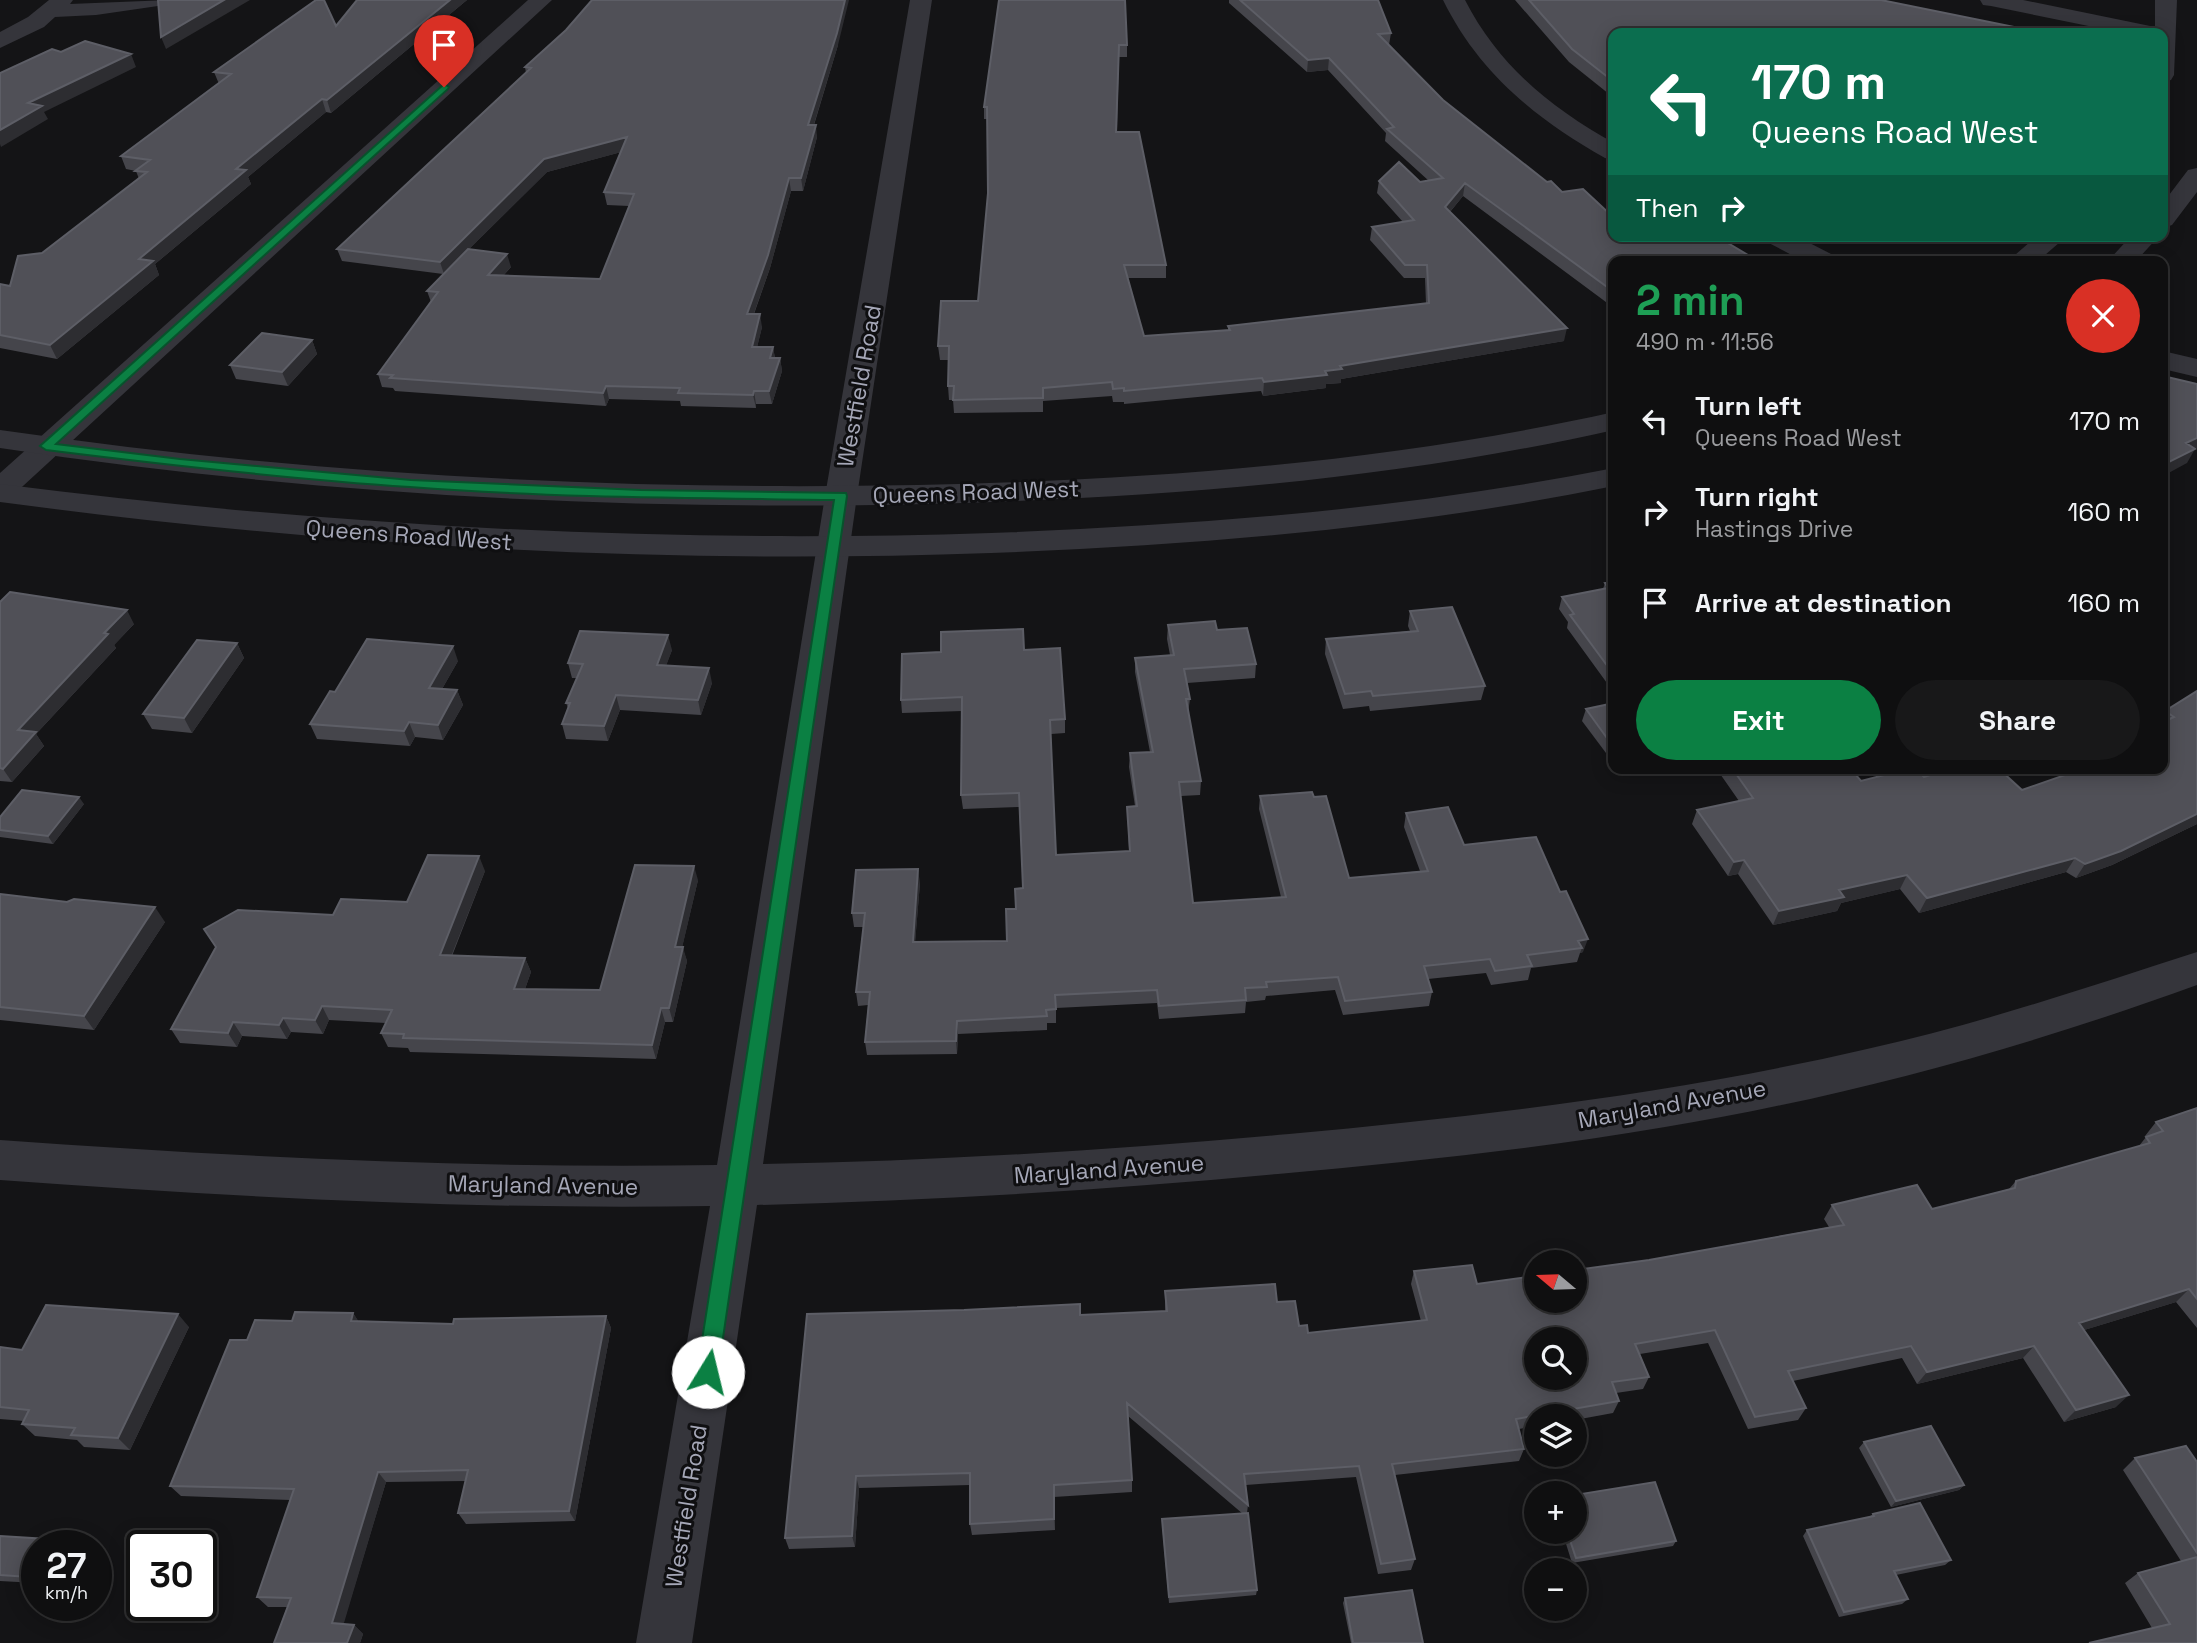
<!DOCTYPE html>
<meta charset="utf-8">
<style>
:root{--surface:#0f0f10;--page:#181819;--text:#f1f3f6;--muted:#9b9c9f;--line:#2f2f30;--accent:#0b8043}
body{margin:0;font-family:"Space Grotesk",sans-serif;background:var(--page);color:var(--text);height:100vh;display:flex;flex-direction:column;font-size:26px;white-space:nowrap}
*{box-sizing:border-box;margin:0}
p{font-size:23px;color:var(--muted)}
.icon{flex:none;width:38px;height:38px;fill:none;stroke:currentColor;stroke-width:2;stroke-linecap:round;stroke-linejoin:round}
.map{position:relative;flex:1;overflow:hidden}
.panel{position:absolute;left:1608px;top:256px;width:560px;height:518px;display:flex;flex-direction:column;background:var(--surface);border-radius:14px;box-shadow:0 4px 18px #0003,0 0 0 2px var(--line)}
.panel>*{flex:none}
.hud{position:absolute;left:1608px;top:28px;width:560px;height:214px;border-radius:14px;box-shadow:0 4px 18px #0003,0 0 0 2px var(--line);background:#0b6e4f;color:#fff;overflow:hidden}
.needle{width:46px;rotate:289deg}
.controls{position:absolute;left:1524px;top:1250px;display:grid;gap:14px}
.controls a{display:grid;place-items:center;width:63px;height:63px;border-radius:50%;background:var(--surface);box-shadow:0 4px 18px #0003,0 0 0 2px var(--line);font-size:35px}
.speed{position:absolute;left:21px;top:1530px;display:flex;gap:14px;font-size:35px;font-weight:700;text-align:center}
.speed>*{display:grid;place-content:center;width:91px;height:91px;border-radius:50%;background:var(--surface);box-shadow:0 4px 18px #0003,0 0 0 2px var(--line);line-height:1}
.speed small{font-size:18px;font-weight:400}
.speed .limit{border:4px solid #111;border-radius:10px;background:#fff;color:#111}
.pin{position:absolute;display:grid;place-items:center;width:60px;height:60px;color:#fff;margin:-72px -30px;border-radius:50% 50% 50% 0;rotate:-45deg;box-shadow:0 0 7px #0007}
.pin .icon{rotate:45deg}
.me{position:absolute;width:77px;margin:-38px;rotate:9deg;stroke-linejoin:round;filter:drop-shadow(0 0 5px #0008)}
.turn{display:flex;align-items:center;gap:24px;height:147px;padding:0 28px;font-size:32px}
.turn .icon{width:91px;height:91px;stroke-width:2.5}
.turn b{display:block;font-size:49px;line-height:60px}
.then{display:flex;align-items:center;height:66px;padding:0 28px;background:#0003;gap:14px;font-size:26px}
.round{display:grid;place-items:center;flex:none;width:74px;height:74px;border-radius:37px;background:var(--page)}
.head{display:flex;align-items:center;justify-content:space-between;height:119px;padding:0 28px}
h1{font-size:42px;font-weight:700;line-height:52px;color:#1e9e55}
.button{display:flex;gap:14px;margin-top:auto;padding:14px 28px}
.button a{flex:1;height:80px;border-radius:42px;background:var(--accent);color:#fff;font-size:28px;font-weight:700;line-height:80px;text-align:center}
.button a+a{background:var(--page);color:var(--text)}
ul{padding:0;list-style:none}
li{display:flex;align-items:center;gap:21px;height:91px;padding:0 28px}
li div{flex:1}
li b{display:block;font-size:26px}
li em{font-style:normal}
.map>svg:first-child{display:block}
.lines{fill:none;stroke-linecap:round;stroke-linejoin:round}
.minor{fill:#35353b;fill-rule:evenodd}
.tertiary{fill:#35353b;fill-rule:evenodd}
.wall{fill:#45454b;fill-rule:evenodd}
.shaded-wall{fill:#2d2d31}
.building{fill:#505057;stroke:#5d5e66;stroke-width:2;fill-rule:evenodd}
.route{fill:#0b8043;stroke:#07532c;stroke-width:2}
.labels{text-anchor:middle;stroke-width:6;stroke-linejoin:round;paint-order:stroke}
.street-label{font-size:23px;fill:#a5a7b7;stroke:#0f0f11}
</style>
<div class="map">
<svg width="2197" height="1643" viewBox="0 0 2197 1643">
<rect width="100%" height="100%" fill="#141416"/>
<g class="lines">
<path class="minor" d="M49 0H73L70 4 169 0 166 5 158 6 96 15 55 17 44 27 0 48V32L28 17Z
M528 0H552L11 497 0 499V473Z
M910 0H932L857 496 763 1164C938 1161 1113 1150 1289 1134 1483 1116 1677 1093 1867 1049 1980 1024 2088 987 2197 952V985C2024 1048 1846 1097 1665 1127 1537 1149 1407 1162 1278 1174 1105 1190 931 1201 757 1205L692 1643H636L710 1206C473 1210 236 1197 0 1180V1140C239 1157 477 1169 717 1165L825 496Z
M1443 0H1465C1498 65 1551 108 1614 143V160L1605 158C1536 119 1479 73 1443 0Z
M1763 236H1796L1833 255 1837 261H1803L1767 242Z
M2163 351 2197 359V377L2163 369Z"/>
<path class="tertiary" d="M1980 0H2023L2155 27V0H2177L2174 75 2171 80 2163 82V33H2123L1991 6 1983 5Z
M2197 168V192L2172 225 2163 228V203L2188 170Z
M2037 236H2067L2038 261H2008Z
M2131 236H2159L2136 261H2108Z
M1614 412V430C1387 481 1158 498 926 504 613 511 310 494 0 448V430C305 474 610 491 918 485 1152 480 1384 463 1614 412Z
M1614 468V486C1408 528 1200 545 991 553 658 565 330 546 0 502V484C329 526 659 544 991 533 1200 525 1408 509 1614 468Z"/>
</g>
<path class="wall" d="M357 0H467L331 113 326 112 248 177 251 184 155 264 159 275 57 359 0 348V284L10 286 42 253 139 179 136 171 126 169 121 156 219 84 214 72 336 26Z
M999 0 1127 45V57H1119L1117 132 1166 265V278H1128L1144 336 1228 330V326L1426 304 1425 278H1404L1370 240 1372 227 1403 222 1377 193 1379 181 1420 182 1429 181 1385 141 1386 133 1328 70 1307 72 1229 3V0H1378L1391 33 1389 45 1443 100 1614 261V308L1463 196 1450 212 1564 341 1341 379V383L1326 384V388L1263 396 1261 391 1124 404V402H1113L1112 396 1043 401V412L954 413 953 400H949L948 386 949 360H940L938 346 978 301 988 193 987 119H984V107Z
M1515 0H1881L1614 33V98L1569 62Z
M838 45 814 125 817 137 803 191H791L770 268 754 314 762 327 757 347H773L775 358H780L782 371 772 404H756V408L681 406 680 401 609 399 606 406 395 391 393 388 382 387 378 374 431 302 427 291 443 274 342 261 337 249 526 73 525 67ZM621 152 604 192 607 205 629 206 600 279 503 276 511 267 469 249 547 172Z
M312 340 317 354 288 386 236 379 230 365Z
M1614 582V699L1610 695 1612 690 1567 628 1568 622 1559 609 1562 597 1603 589 1605 583Z
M0 602 134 624 114 645 116 648 36 734 44 746 12 782 0 781Z
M1410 611 1485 686 1481 700 1370 711 1369 706 1343 709 1325 654 1326 639 1410 631 1408 626Z
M1168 625 1217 630 1256 664 1255 678 1187 683 1190 699 1188 713 1201 781 1200 795 1181 796 1193 903 1281 897 1259 809 1260 796 1314 797 1349 878 1420 871 1404 827 1406 813 1464 845 1536 837 1583 952 1580 953 1577 962 1531 968 1528 980 1491 985 1486 973 1428 979 1432 992 1429 1006 1343 1015 1335 990 1266 996 1265 1000 1246 1002 1245 1013 1159 1019 1157 1003 1056 1008V1023H1047V1030L958 1034 957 1054 867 1055 865 1042 868 1005 858 1006 856 992 863 927H854L852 913 920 883 915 942 1007 941 1023 888 1019 807 963 809 961 795 962 711 902 713 901 700 1024 650 1065 719V733L1051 734 1056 855 1129 851 1127 807 1135 806 1129 767 1130 753 1150 752 1135 672V658L1170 655 1167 639Z
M237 643 244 658 192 733 152 729 143 714Z
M672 650 666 665 712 683 701 715 620 710 608 741 566 739 562 724 568 708 566 703 577 678H572L568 663Z
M458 661 442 689 457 690 463 705 443 740 415 737 410 746 317 739 310 724 335 692Z
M2197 691V824L2112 865 2076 878 2066 872 1919 913 1900 889 1841 903 1837 911 1773 925 1738 874 1728 876 1692 824 1697 810 1739 801 1716 768H1850L1861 781 1924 777 2022 790 2163 768V713L2165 711Z
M1614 703V757H1609L1582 721 1586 709Z
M84 804 53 844 0 837V817Z
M485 871 452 956 525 958 531 972 525 989 600 990 698 880 682 947 687 961 673 1022H665L656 1059 410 1052 408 1048 388 1047 381 1033 386 1023 329 1020 323 1034 291 1032 287 1039 242 1036 237 1047 180 1043 171 1029 216 948 204 929 333 915 407 902Z
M0 894 165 922 94 1030 0 1020Z
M2197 1108V1328L2176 1302 2084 1330 2116 1407 2064 1422 2023 1358 1917 1384 1902 1358 1793 1381 1806 1408 1798 1420 1748 1429 1708 1343 1640 1354 1649 1377 1643 1389 1616 1393 1619 1401 1613 1413 1575 1420V1416H1536V1426L1519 1429 1524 1449 1519 1461 1395 1475 1415 1559 1411 1570 1378 1574 1356 1477 1246 1485 1248 1505 1247 1513 1257 1590 1256 1595 1169 1603 1162 1525V1519L1243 1514 1128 1416 1132 1480V1492L1054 1497 1055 1530 972 1535 970 1524V1485L859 1488 855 1547 789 1549 785 1538 807 1314 1080 1315 1165 1311V1291L1277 1302 1299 1326 1308 1333 1421 1321 1411 1284 1414 1271 1477 1284 1649 1260 1829 1227 1824 1219 1832 1205 1932 1209 2009 1189 2016 1181 2139 1146 2146 1137 2145 1136 2156 1122Z
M353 1313 358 1321 453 1324 606 1316 611 1328 575 1521 466 1524 458 1513 466 1481 386 1482 343 1624 354 1625 363 1634 360 1643H274L287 1607H268L257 1597 290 1500 181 1496 170 1486 247 1340 292 1321Z
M189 1327 130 1450 84 1447 77 1440 35 1436 22 1424 24 1421 0 1419V1347L22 1350Z
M1864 1442 1964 1485 1959 1490 1891 1507 1859 1448Z
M2135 1458 2197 1462V1643L2152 1628 2125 1583 2138 1573 2181 1561 2123 1470Z
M1873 1514 1951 1560 1945 1565 1896 1575 1908 1599 1902 1604 1839 1617 1803 1536 1807 1530 1869 1517Z
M1562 1531H1575L1676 1541 1673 1546 1572 1563Z
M0 1536 47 1539 54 1545H37L36 1583 0 1581Z
M1345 1598 1423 1643H1351L1343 1603Z"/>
<path class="shaded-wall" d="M224 0H250L166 49 161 37Z
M450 0H467L331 113 327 100Z
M845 0H849L838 45 810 137 808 125Z
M131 54 136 67 44 112 48 119 1 147 0 144V130L28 103Z
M1329 58 1328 70 1307 72 1308 60Z
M322 99 326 112 248 177 251 184 155 264 159 275 57 359 50 345 139 259 236 169Z
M816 125 817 137 803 191 801 178Z
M627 137 629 150 547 172 444 274 440 262 544 159Z
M789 178 791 191 770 268 749 327 747 314Z
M1465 183 1463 196 1443 220 1445 207Z
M507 254 511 267 492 288 488 275Z
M760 314 762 327 754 360 752 347Z
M1567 328 1564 341 1341 379V383L1326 384V388L1263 396 1264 382 1325 371 1340 366Z
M312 340 317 354 288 386 282 372Z
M773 347 775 360 770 358Z
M780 358 782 371 772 404 769 391Z
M606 386 609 399 606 406 603 393Z
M754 391 756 404V408L753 395Z
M2197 438V448L2195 449 2187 463 2163 476V465L2186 443Z
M127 610 134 624 114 645 116 648 36 734 44 746 12 782 3 769 18 730Z
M668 635 672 650 661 680 657 665Z
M237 643 244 658 192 733 184 718Z
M453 646 458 661 434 703 429 688Z
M709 668 712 683 701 715 698 700Z
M457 690 463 705 443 740 438 725Z
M616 695 620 710 608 741 604 726Z
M409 722 415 737 410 746 404 731Z
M79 797 84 804 53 844 48 836Z
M2197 814V824L2112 865 2076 878 2085 864Z
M479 856 485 871 446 969 440 955Z
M2075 858 2066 872 1919 913 1927 898Z
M1744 860 1738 874 1728 876 1734 862Z
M694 866 698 880 679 961 675 947Z
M918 869 920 883 914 956 913 942Z
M1907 875 1900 889 1841 903 1837 911 1773 925 1779 911 1839 890Z
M155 907 165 922 94 1030 84 1016Z
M1588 939 1583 952 1580 953 1582 948 1578 941Z
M683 947 687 961 673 1022 669 1008Z
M525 958 531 972 520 1003 514 989Z
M322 1006 329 1020 323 1034 315 1020Z
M661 1008 665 1022 656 1059 652 1045Z
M283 1018 291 1032 287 1039 279 1025Z
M957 1021 958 1034 957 1054 956 1041Z
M233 1022 242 1036 237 1047 228 1033Z
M2189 1289 2176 1302 2068 1335 2079 1323Z
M353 1313 361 1325 351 1321Z
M178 1314 189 1327 130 1450 118 1438Z
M606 1316 611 1328 575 1521 569 1511Z
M2034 1346 2023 1358 1917 1384 1927 1372Z
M2129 1395 2116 1407 2064 1422 2076 1410Z
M378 1472 386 1482 341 1633 332 1623Z
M856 1476 859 1488 855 1547 852 1536Z
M1964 1485 1959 1490 1891 1507 1896 1501Z
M47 1539 54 1545H44Z
M37 1560V1581L36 1583 29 1577Z
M354 1625 363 1634 360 1643H347Z"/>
<path class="building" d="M158 0H224L161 37Z
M316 0H324L336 26 357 0H450L327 100 322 99 236 169 246 170 139 259 153 261 50 345 0 335V284L10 286 18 256 42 253 147 172 135 171 150 160 121 156 231 74 214 72Z
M592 0H845L837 33 808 125H816L801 178H789L768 255 747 314H760L752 347H773L770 358H780L769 391H754L753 395 678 393 680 388 606 386 603 393 390 378 393 375 378 374 438 292 427 291 468 249 507 254 488 275 600 279 634 194 604 192 627 137 544 159 440 262 337 249 531 68 525 67 566 30Z
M999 0H1125L1127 45H1119L1116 132H1139L1166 265H1124L1144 336 1230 330 1228 326 1429 303 1427 265H1405L1372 227 1414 220 1379 181 1399 162 1420 182 1443 178 1387 129 1394 127 1329 58 1308 60 1240 0H1378L1391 33 1378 34 1443 100 1547 182 1551 181 1562 192 1583 189 1614 218V236H1632L1639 242 1656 236H1659L1663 239 1670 236H1716L1758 261H1614V292L1465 183 1445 207 1567 328 1340 366 1342 369 1325 371 1327 375 1264 382 1262 378 1124 391V388L1113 389 1112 382 1043 388V398L953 400 954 386H948L949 346H938L941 301H978L988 193 987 107H984Z
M1529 0H1881L2044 33H1614V82L1572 49Z
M85 41 131 54 28 103 42 106 0 130V73L52 49 61 52Z
M262 333 312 340 282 372 230 365Z
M2163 376 2197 384V438L2186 443 2195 449 2163 465Z
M1614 582V675L1570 615 1574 614 1562 597 1608 588 1605 583Z
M10 592 127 610 104 633 108 634 18 730 36 732 3 769 0 768V602Z
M1452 607 1485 686 1373 696 1371 691 1345 694 1326 639 1418 631 1410 611Z
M1215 621 1217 630 1247 628 1256 664 1184 669 1190 699H1186L1201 781 1179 782 1193 903 1286 897 1260 796 1312 792 1314 797 1326 796 1349 878 1428 871 1406 813 1448 807 1464 845 1536 837 1560 892 1566 891 1588 939 1578 941 1582 948 1527 955 1532 966 1495 971 1490 959 1424 966 1432 992 1345 1001 1338 977 1266 982 1267 987 1245 988 1246 1000 1159 1006 1157 990 1055 995 1056 1009 1046 1010 1047 1016 957 1021 956 1041 865 1042 870 992H856L865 913H852L856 870 918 869 913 942 1007 941 1006 909H1016L1015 889 1023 888 1019 793 961 795 962 697 901 700 902 654 941 652V632L1023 629 1024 650 1060 648 1065 719 1050 720 1056 855 1130 851 1127 807 1137 806 1130 753 1153 752 1135 658 1174 655 1168 625Z
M580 631 668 635 657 665 709 668 698 700 616 695 604 726 562 724 570 703H566L583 664 568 663Z
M367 639 453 646 429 688 457 690 438 725 409 722 404 731 310 724 330 691 335 692Z
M197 640 237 643 184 718 143 714Z
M2197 691V814L2121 851 2085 864 2075 858 1927 898 1907 875 1839 890 1844 897 1779 911 1744 860 1734 862 1697 810 1753 798 1732 768H1850L1861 781 1912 768H1916L1924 777 1951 768H1998L2022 790 2085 768H2163V722L2174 717 2165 711Z
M1614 703V745H1612L1586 709Z
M22 790 79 797 48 836 0 830V817Z
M428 855 479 856 440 955 525 958 514 989 600 990 635 865 694 866 675 947H683L669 1008H661L652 1045 403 1038 404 1034 381 1033 392 1010 322 1006 315 1020 283 1018 279 1025 233 1022 228 1033 171 1029 216 947 204 929 238 910 333 915 341 899 407 902Z
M0 894 67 902 74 899 155 907 84 1016 0 1007Z
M2197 1108V1299L2189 1289 2079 1323 2129 1395 2076 1410 2034 1346 1927 1372 1911 1346 1788 1371 1806 1408 1755 1417 1715 1330 1635 1344 1649 1377 1612 1382 1619 1401 1516 1419 1524 1449 1392 1464 1415 1559 1381 1564 1359 1466 1244 1474 1248 1505 1127 1403 1132 1480 1054 1485V1519L970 1524V1473L856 1476 852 1536 785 1538 807 1314 964 1310 1080 1304V1315L1167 1311 1165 1291 1275 1284 1277 1302 1295 1301 1299 1326 1307 1325 1308 1333 1427 1320 1414 1271 1472 1265 1477 1284 1536 1276V1300H1575V1270L1649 1260 1844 1225 1832 1205 1917 1185 1932 1209 2015 1188 2016 1181 2150 1143 2146 1137 2163 1131 2156 1122ZM1536 1339H1575V1377H1536Z
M46 1305 178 1314 118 1438 71 1435 75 1428 22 1424 29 1410 0 1407V1347L22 1350Z
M295 1312 353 1313 351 1321 453 1324 454 1319 606 1316 569 1511 458 1513 468 1470 378 1472 332 1623 354 1625 347 1643H274L291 1598 257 1597 294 1489 170 1486 230 1340H247L255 1320 292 1321Z
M1931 1426 1964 1485 1896 1501 1864 1442Z
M2186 1446 2197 1462V1553L2135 1458Z
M1655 1482 1676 1541 1576 1558 1567 1531H1575V1495Z
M1920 1503 1951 1560 1894 1571 1908 1599 1844 1612 1807 1530 1874 1516 1873 1514Z
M1248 1513 1257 1590 1169 1597 1162 1519Z
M0 1536 47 1539 44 1545H37V1560L29 1577 0 1575Z
M2197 1557V1643H2089L2170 1624 2138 1573Z
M1412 1590 1423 1643H1353L1345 1598Z"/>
<path class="route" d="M444 84 449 87 448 89 56 444 180 459 411 480 641 490 846 493 847 496 718 1372 715 1379 708 1382 700 1379 697 1372 834 500C693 498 551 498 410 487 288 479 167 465 46 450L40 446Z"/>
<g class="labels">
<g class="street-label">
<text transform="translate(859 386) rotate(-80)" y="8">Westfield Road</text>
<text transform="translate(976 492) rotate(-2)" y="8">Queens Road West</text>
<text transform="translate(409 535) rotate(4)" y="8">Queens Road West</text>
<text transform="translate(1672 1104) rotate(-10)" y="8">Maryland Avenue</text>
<text transform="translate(1109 1169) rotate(-4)" y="8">Maryland Avenue</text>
<text transform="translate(543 1185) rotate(1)" y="8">Maryland Avenue</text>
<text transform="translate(686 1506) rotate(-81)" y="8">Westfield Road</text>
</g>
</g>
</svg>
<div class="controls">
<a><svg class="needle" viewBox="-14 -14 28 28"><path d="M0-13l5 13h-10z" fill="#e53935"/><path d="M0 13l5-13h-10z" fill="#9b9c9f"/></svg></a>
<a><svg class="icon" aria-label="search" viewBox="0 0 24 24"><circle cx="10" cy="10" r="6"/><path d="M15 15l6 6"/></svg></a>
<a><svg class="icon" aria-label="layers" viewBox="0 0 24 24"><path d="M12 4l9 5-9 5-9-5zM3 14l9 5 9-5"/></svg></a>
<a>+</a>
<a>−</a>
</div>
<div class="speed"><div>27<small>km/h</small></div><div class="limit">30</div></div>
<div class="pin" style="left:444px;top:87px;background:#d93025"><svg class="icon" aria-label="arrive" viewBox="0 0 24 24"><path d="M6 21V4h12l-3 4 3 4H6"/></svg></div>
<svg class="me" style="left:708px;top:1372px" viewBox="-20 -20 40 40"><circle r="19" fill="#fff"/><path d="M0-13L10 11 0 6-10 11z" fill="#0b8043"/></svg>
<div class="hud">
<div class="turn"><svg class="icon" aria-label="left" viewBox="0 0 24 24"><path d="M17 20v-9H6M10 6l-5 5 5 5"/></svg><div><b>170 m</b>Queens Road West</div></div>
<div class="then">Then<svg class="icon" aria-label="right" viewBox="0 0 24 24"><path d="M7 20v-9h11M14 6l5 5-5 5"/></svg></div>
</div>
<section class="panel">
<div class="head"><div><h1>2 min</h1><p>490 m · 11:56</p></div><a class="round" style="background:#d93025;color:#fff"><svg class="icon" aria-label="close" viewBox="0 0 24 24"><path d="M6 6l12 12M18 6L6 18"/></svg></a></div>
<ul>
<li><svg class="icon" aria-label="left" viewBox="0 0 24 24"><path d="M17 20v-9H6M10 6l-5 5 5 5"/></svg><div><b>Turn left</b><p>Queens Road West</p></div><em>170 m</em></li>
<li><svg class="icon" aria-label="right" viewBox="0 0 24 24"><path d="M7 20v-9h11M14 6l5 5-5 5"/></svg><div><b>Turn right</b><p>Hastings Drive</p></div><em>160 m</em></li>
<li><svg class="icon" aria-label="arrive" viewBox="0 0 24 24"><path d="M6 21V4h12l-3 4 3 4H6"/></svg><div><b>Arrive at destination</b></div><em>160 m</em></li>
</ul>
<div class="button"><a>Exit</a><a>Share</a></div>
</section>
</div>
